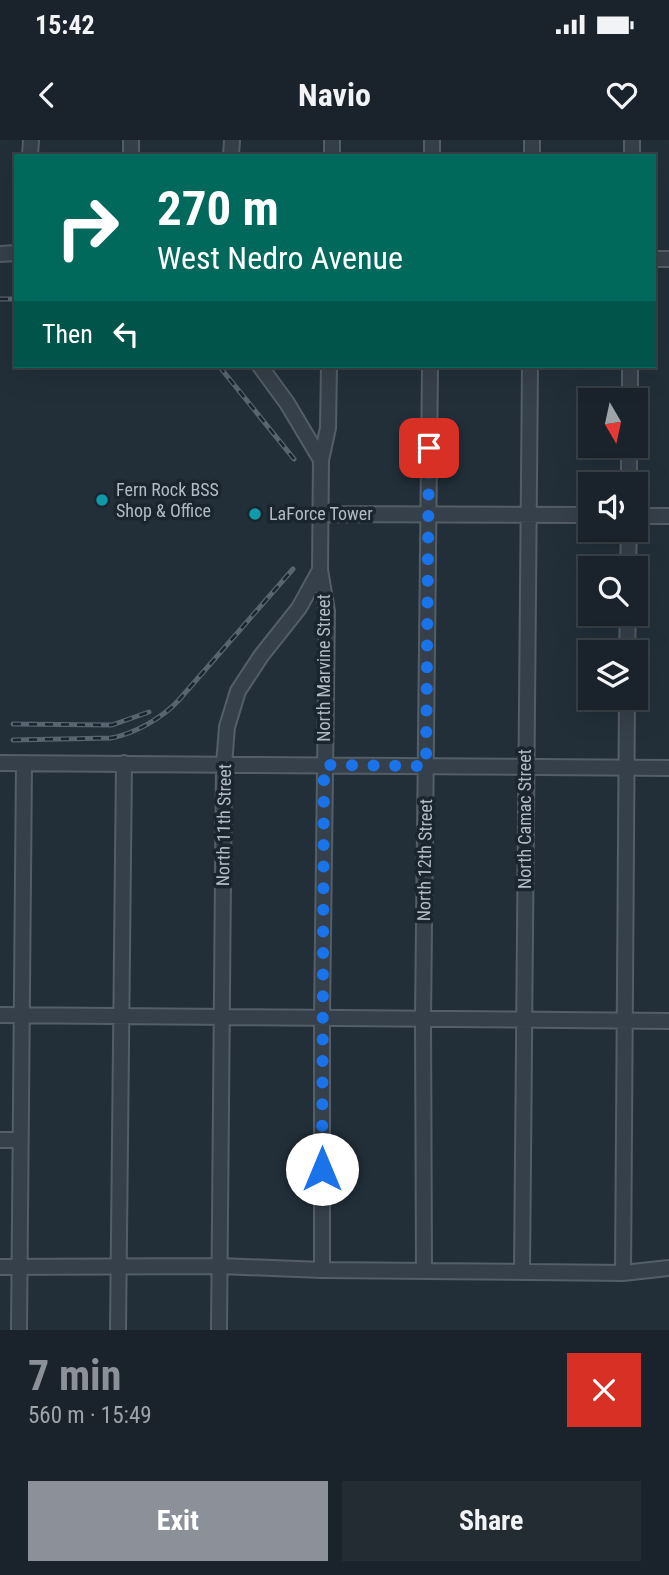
<!DOCTYPE html>
<meta charset="utf-8">
<style>
:root{--surface:#1a232b;--page:#232b33;--text:#f1f3f6;--muted:#9fa4a9;--line:#384047;--accent:#8c9099}
body{margin:0;font-family:"Roboto Condensed",sans-serif;background:var(--page);color:var(--text);height:100vh;display:flex;flex-direction:column;font-size:26px;white-space:nowrap}
*{box-sizing:border-box;margin:0}
p{font-size:23px;color:var(--muted)}
.icon{flex:none;width:38px;height:38px;fill:none;stroke:currentColor;stroke-width:2;stroke-linecap:round;stroke-linejoin:round}
.map{position:relative;height:1190px;overflow:hidden}
.side{display:flex;flex-direction:column;background:var(--surface);flex:1}
.side>*{flex:none}
.top-card{position:absolute;left:14px;top:14px;width:642px;height:214px;border-radius:0px;box-shadow:0 7px 28px #0002,0 0 0 2px var(--line);background:#00695c;color:#fff;overflow:hidden}
.needle{width:46px;rotate:171deg}
.buttons{position:absolute;left:578px;top:248px;display:grid;gap:14px}
.buttons a{display:grid;place-items:center;width:70px;height:70px;border-radius:0px;background:var(--surface);box-shadow:0 7px 28px #0002,0 0 0 2px var(--line);font-size:35px}
.pin{position:absolute;display:grid;place-items:center;width:60px;height:60px;color:#fff;margin:-30px;border-radius:14px;box-shadow:0 4px 10px #0006}
.me{position:absolute;width:77px;margin:-38px;rotate:0deg;stroke-linejoin:round;filter:drop-shadow(0 0 5px #0008)}
.turn{display:flex;align-items:center;gap:24px;height:147px;padding:0 28px;font-size:32px}
.turn .icon{width:91px;height:91px;stroke-width:2.5}
.turn b{display:block;font-size:49px;line-height:60px}
.then{display:flex;align-items:center;height:66px;padding:0 28px;background:#0003;gap:14px;font-size:26px}
.round{display:grid;place-items:center;flex:none;width:74px;height:74px;border-radius:0px;background:var(--page)}
.overview{display:flex;align-items:center;justify-content:space-between;height:119px;padding:0 28px}
h1{font-size:42px;font-weight:700;line-height:52px;color:var(--accent)}
.button{display:flex;gap:14px;margin-top:auto;padding:14px 28px}
.button a{flex:1;height:80px;border-radius:0px;background:var(--accent);color:#fff;font-size:28px;font-weight:700;line-height:80px;text-align:center}
.button a+a{background:var(--page);color:var(--text)}
.status{display:flex;justify-content:space-between;align-items:center;height:49px;padding:0 35px;background:var(--surface);direction:ltr}
.status svg{height:19px;fill:currentColor}
header{display:flex;justify-content:space-between;align-items:center;height:91px;padding:0 28px;background:var(--surface);font-size:32px;font-weight:700}
.map>svg:first-child{display:block}
.lines{fill:none;stroke-linecap:round;stroke-linejoin:round}
.minor-casing{stroke:#545e67;stroke-width:18}
.minor{stroke:#36404a;stroke-width:14}
.rail-casing{stroke:#586571;stroke-width:5}
.rail{stroke:#1b252e;stroke-width:2.5;stroke-dasharray:8;stroke-linecap:butt}
.route{stroke:#1a73e8;stroke-width:12;stroke-dasharray:0 21.6}
.culture-dot{fill:#0f9aa8;stroke:#1b252e;stroke-width:2.5}
.labels{text-anchor:middle;stroke-width:7;stroke-linejoin:round;paint-order:stroke}
.poi-label{font-size:18px;fill:#b1bbc6;stroke:#1b252e;text-anchor:start}
.street-label{font-size:18px;fill:#b1bbc6;stroke:#1b252e}
</style>
<div class="status"><b>15:42</b><svg viewBox="0 0 49 12"><path d="M0 12V9h3v3zM5 12V6h3v6zM10 12V3h3v9zM15 12V0h3v12zM26 1h20v11H26zM47 4h2v5h-2z"/></svg></div>
<header><svg class="icon" aria-label="back" viewBox="0 0 24 24"><path d="M15 5l-7 7 7 7"/></svg>Navio<svg class="icon" aria-label="heart" viewBox="0 0 24 24"><path d="M12 20l-8-8c-3-5 5-10 8-4 3-6 11-1 8 4z"/></svg></header>
<div class="map">
<svg width="669" height="1190" viewBox="0 0 669 1190">
<rect width="100%" height="100%" fill="#222f39"/>
<g class="lines">
<g class="minor-casing">
<path id="minor" d="M30 16 31 0
M131 16V0
M231 16 232 0
M332 16V0
M432 16V0
M532 16V0
M632 16V0
M0 114 16 113
M654 119H669
M630 261V226
M321 320 328 288 329 226
M629 345V306
M322 374 590 375
M635 376H669
M628 429 629 390
M320 430 327 471 322 877V1130
M627 513 628 474
M0 623 669 628
M0 875 669 881
M0 1000H20
M0 1127 219 1126 322 1130 623 1133 669 1128
M424 1131 423 879 430 226
M522 1132 530 226
M623 1133 627 558
M19 1190 24 623
M118 1190 124 623
M219 1190 224 625 227 587 238 551 261 516 299 468 320 430 321 320 287 263 260 226"/>
</g>
<use href="#minor" class="minor"/>
<g class="rail-casing">
<path id="rail" d="M0 159H16
M219 226 294 319
M13 584 112 585 149 572
M13 600 111 598C134 594 162 578 178 561L293 429"/>
</g>
<use href="#rail" class="rail"/>
</g>
<g class="lines">
<path class="route" d="M322 1029 324 625 426 626 429 308"/>
</g>
<g class="culture-dot">
<circle cx="102" cy="360" r="7"/>
<circle cx="255" cy="374" r="7"/>
</g>
<g class="labels">
<g class="poi-label">
<text x="116" y="356">Fern Rock BSS<tspan x="116" dy="21">Shop &amp; Office</tspan></text>
<text x="269" y="380">LaForce Tower</text>
</g>
<g class="street-label">
<text transform="translate(324 528) rotate(-90)" y="6">North Marvine Street</text>
<text transform="translate(525 679) rotate(-90)" y="6">North Camac Street</text>
<text transform="translate(224 685) rotate(-89)" y="6">North 11th Street</text>
<text transform="translate(425 720) rotate(-89)" y="6">North 12th Street</text>
</g>
</g>
</svg>
<div class="buttons">
<a><svg class="needle" viewBox="-14 -14 28 28"><path d="M0-13l5 13h-10z" fill="#e53935"/><path d="M0 13l5-13h-10z" fill="#9fa4a9"/></svg></a>
<a><svg class="icon" aria-label="sound" viewBox="0 0 24 24"><path d="M4 9h4l5-4v14l-5-4H4zM17 9q2 3 0 6"/></svg></a>
<a><svg class="icon" aria-label="search" viewBox="0 0 24 24"><circle cx="10" cy="10" r="6"/><path d="M15 15l6 6"/></svg></a>
<a><svg class="icon" aria-label="layers" viewBox="0 0 24 24"><path d="M12 4l9 5-9 5-9-5zM3 14l9 5 9-5"/></svg></a>
</div>
<div class="pin" style="left:429px;top:308px;background:#d93025"><svg class="icon" aria-label="arrive" viewBox="0 0 24 24"><path d="M6 21V4h12l-3 4 3 4H6"/></svg></div>
<svg class="me" style="left:322px;top:1029px" viewBox="-20 -20 40 40"><circle r="19" fill="#fff"/><path d="M0-13L10 11 0 6-10 11z" fill="#1a73e8"/></svg>
<div class="top-card">
<div class="turn"><svg class="icon" aria-label="right" viewBox="0 0 24 24"><path d="M7 20v-9h11M14 6l5 5-5 5"/></svg><div><b>270 m</b>West Nedro Avenue</div></div>
<div class="then">Then<svg class="icon" aria-label="left" viewBox="0 0 24 24"><path d="M17 20v-9H6M10 6l-5 5 5 5"/></svg></div>
</div>
</div>
<section class="side">
<div class="overview"><div><h1>7 min</h1><p>560 m · 15:49</p></div><a class="round" style="background:#d93025;color:#fff"><svg class="icon" aria-label="close" viewBox="0 0 24 24"><path d="M6 6l12 12M18 6L6 18"/></svg></a></div>
<div class="button"><a>Exit</a><a>Share</a></div>
</section>
